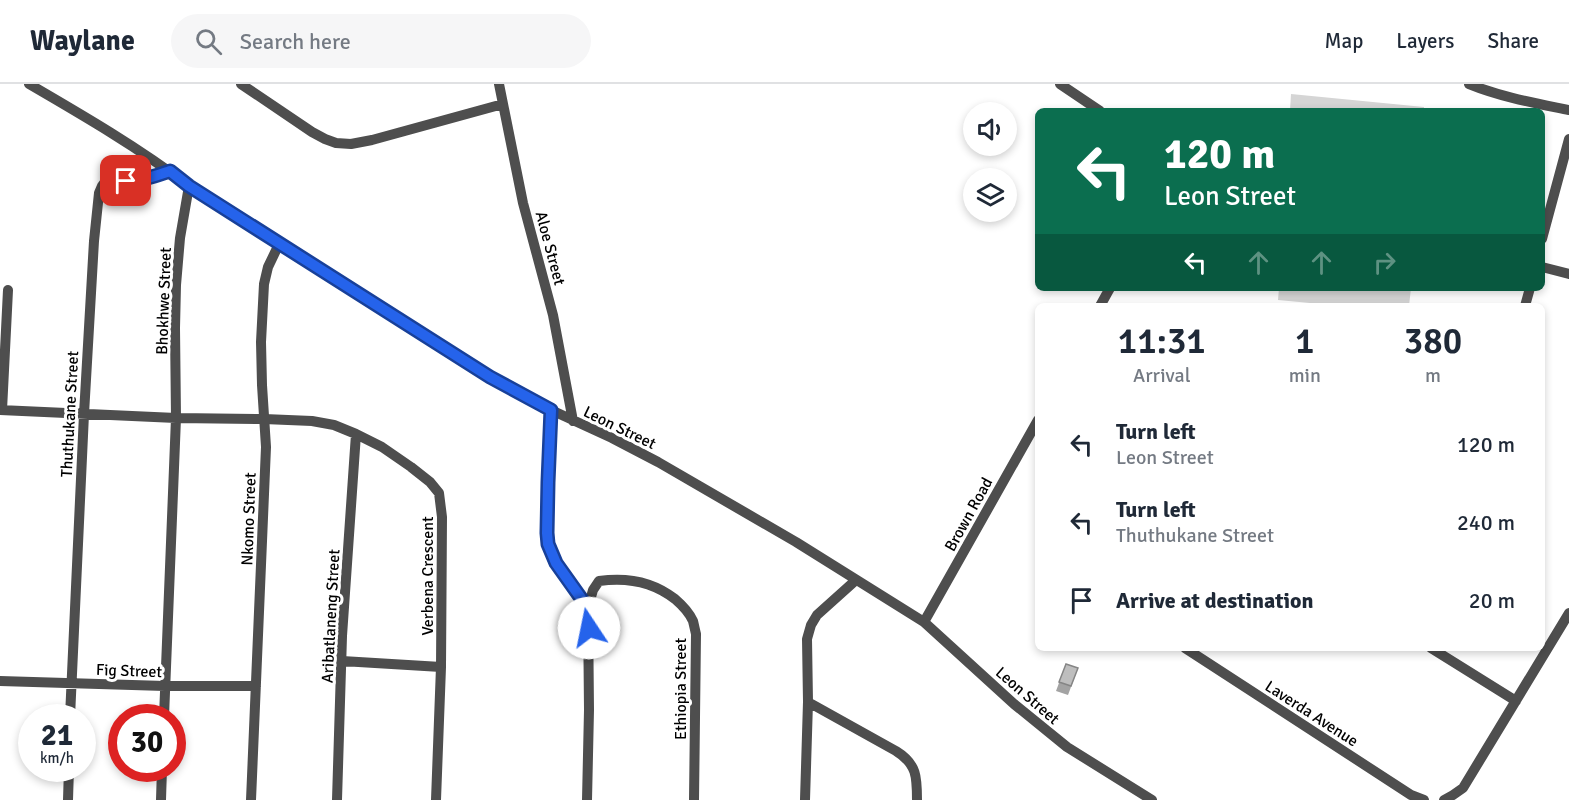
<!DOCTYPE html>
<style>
:root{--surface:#fff;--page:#f6f6f7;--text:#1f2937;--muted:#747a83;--line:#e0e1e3}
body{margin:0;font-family:Signika,sans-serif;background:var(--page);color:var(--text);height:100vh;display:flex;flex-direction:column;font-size:22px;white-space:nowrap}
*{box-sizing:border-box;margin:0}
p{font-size:20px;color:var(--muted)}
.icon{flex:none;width:33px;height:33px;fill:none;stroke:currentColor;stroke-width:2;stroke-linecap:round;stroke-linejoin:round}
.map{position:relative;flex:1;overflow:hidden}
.details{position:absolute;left:1035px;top:219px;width:510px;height:348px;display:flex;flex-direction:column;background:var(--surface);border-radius:9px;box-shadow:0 3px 9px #0003}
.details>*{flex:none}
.hud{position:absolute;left:1035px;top:24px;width:510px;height:183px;border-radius:9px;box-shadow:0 3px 9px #0003;background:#0b6e4f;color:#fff;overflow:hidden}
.buttons{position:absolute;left:963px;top:18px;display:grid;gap:12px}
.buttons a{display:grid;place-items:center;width:54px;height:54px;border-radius:50%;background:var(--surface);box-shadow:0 3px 9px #0003;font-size:30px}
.speed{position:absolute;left:18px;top:620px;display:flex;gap:12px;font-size:30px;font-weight:700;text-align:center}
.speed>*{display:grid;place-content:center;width:78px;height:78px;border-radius:50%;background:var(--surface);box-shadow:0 3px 9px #0003;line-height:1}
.speed small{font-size:15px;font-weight:400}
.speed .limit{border:9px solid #d22;background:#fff;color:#111}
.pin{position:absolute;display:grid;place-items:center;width:51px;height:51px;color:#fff;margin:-26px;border-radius:12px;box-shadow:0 3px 9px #0006}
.me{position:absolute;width:66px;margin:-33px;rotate:349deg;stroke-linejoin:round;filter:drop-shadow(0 0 4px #0008)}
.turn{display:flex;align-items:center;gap:21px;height:126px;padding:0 30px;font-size:27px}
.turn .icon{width:78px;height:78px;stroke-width:2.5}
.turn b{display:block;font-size:42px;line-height:51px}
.lanes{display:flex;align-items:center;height:57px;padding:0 30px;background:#0003;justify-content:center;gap:30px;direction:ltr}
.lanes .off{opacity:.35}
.eta{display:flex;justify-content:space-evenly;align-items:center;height:102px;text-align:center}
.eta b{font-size:36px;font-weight:600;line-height:42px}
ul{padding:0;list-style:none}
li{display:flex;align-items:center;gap:18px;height:78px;padding:0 30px}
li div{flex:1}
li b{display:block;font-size:22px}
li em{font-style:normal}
header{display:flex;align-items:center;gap:36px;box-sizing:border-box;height:84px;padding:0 30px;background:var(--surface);border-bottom:2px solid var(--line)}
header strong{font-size:28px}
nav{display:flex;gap:33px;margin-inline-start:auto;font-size:21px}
.search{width:420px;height:54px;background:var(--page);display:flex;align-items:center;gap:15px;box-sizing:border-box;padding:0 21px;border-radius:33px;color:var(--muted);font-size:22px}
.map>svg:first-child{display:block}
.garden{fill:#d5d5d5}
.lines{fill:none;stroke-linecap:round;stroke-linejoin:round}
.street{stroke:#4e4e4e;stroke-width:10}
.wall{fill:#a3a3a3}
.building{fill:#bebebe;stroke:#858585;stroke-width:1.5}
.route-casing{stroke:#184099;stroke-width:15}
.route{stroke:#2563eb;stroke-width:10}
.labels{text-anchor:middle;stroke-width:6;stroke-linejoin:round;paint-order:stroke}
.street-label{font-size:16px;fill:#000;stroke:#fff}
</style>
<header>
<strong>Waylane</strong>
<div class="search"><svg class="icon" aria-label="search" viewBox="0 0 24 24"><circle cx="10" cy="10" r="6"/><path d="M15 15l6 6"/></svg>Search here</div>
<nav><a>Map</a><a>Layers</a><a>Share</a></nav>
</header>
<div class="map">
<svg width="1569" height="716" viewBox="0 0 1569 716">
<rect width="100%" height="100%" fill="#fff"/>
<path class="garden" d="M1291 10 1424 23V27H1290Z
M1279 204H1411L1409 222H1342L1278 216Z"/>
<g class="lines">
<path class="street" d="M29 0C84 32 139 64 189 102L490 293 551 326 612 354 658 378 796 458 924 538 1014 620 1067 663 1152 716
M241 0 312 48 325 55 336 59 351 60 372 56 503 20
M499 0 523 119 553 231 573 337
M1060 0 1100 27
M1469 0C1501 13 1535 19 1569 26
M1542 155 1569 55
M1542 183 1569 190
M1100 222 1110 204
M1525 222 1530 204
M0 326 176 334 264 335 312 337 334 341 356 350 382 363 411 383 430 398 439 409 442 433 441 583 436 716
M2 326 8 206
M551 326 548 398 547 449 548 460 556 479 588 524
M924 538 1038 336
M1185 564 1411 711 1424 716
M1431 564 1516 617
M342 577 441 583
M0 597 165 602H256
M808 618 896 667C917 680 917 693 917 716
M70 633 84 330 94 157 99 109 102 102 105 98 110 96 137 97 148 95 170 87
M164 633 176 334 175 244 176 201 180 154 189 102
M68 716 69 684
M161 716 162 684
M251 716 266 363 262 301 261 258 264 200 268 183 280 158
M337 716 342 552 356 350
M587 716 589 626 588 524 593 506 599 497C627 493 652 497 675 515 682 521 689 528 693 537 694 541 695 546 696 550L694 716
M805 716 808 618 807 555 811 541 817 531 856 496
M1444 716 1453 711 1463 704 1569 529"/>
</g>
<path class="wall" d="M1066 580 1078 584 1068 611 1056 607Z"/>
<path class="building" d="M1066 580 1078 584 1071 602 1059 598Z"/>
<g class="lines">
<g class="route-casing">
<path id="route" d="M126 97C142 97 155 92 170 87L189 102 490 293 551 326 548 398 547 449 548 460 556 479 588 524 589 544"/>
</g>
<use href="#route" class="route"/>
</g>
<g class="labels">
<g class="street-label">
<text transform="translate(551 164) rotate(75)" y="6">Aloe Street</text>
<text transform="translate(163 217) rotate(-88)" y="6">Bhokhwe Street</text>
<text transform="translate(69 330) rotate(-87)" y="6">Thuthukane Street</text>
<text transform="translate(620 343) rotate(26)" y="6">Leon Street</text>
<text transform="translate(968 430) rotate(-61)" y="6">Brown Road</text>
<text transform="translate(248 435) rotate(-88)" y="6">Nkomo Street</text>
<text transform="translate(427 492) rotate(-90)" y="6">Verbena Crescent</text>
<text transform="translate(330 532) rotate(-87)" y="6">Aribatlaneng Street</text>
<text transform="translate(129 586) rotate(2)" y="6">Fig Street</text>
<text transform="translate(680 605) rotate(-90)" y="6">Ethiopia Street</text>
<text transform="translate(1028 611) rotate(41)" y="6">Leon Street</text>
<text transform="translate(1312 629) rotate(33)" y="6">Laverda Avenue</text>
</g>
</g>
</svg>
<div class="buttons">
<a><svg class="icon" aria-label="sound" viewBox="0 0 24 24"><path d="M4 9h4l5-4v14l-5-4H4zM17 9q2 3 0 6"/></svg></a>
<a><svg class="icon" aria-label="layers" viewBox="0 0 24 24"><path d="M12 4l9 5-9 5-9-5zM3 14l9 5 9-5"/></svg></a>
</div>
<div class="speed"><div>21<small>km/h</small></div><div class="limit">30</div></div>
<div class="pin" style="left:126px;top:97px;background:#d93025"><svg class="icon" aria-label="arrive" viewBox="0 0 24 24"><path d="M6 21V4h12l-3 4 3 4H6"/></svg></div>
<svg class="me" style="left:589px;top:544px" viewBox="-20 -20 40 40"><circle r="19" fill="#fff"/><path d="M0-13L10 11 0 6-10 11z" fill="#2563eb"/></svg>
<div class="hud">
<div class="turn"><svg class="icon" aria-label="left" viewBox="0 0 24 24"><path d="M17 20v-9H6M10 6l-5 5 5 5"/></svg><div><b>120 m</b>Leon Street</div></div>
<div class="lanes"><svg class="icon" aria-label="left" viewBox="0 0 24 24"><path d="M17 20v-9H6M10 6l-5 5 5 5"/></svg><svg class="icon off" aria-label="ahead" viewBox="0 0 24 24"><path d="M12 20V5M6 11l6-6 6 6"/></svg><svg class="icon off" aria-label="ahead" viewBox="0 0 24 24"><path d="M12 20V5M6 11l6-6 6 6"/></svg><svg class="icon off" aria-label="right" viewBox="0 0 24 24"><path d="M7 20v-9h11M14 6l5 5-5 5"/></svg></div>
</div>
<section class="details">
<div class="eta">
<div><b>11:31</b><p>Arrival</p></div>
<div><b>1</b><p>min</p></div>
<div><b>380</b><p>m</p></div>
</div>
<ul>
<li><svg class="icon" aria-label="left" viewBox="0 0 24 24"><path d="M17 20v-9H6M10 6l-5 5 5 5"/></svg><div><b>Turn left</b><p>Leon Street</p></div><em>120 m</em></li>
<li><svg class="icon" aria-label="left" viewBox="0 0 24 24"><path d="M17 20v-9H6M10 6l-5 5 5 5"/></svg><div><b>Turn left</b><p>Thuthukane Street</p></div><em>240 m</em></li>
<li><svg class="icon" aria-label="arrive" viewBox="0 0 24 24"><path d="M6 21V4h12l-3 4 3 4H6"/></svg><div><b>Arrive at destination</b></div><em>20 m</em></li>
</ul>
</section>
</div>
